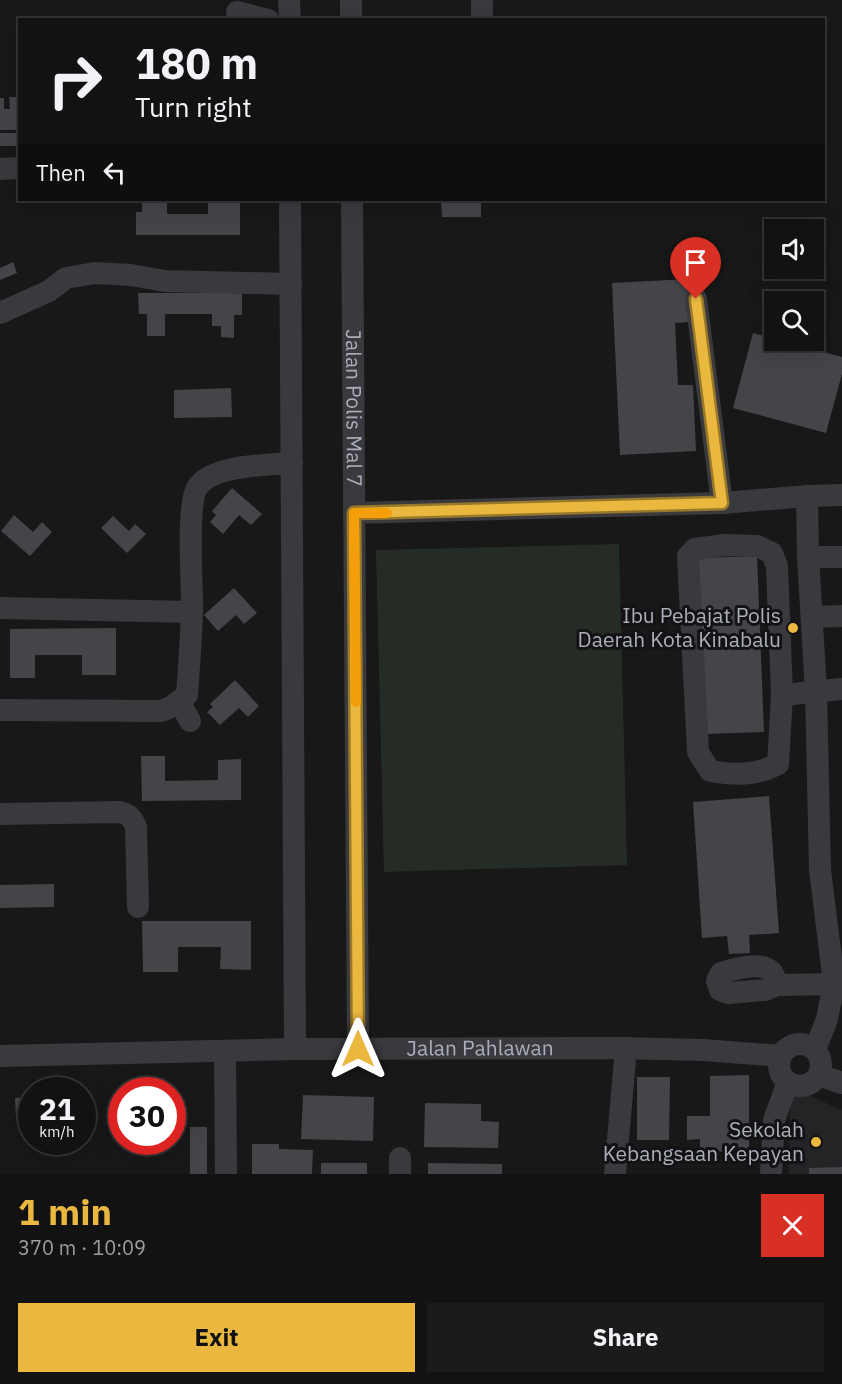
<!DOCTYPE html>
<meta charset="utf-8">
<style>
:root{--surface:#121213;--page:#1b1b1c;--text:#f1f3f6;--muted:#9c9ea0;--line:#313233;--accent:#eab83f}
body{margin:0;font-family:"IBM Plex Sans",sans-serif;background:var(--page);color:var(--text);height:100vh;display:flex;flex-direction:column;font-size:22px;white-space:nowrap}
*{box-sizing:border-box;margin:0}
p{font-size:20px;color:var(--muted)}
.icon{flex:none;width:33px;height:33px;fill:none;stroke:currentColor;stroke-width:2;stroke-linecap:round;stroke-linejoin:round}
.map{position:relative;height:1174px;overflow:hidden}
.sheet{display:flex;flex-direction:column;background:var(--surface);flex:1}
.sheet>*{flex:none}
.guide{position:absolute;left:18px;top:18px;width:807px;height:183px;border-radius:0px;box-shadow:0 6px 24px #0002,0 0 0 2px var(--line);background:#121213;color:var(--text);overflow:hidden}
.buttons{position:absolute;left:764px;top:219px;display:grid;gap:12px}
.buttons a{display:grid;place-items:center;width:60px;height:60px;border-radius:0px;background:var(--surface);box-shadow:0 6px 24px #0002,0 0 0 2px var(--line);font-size:30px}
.speed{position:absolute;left:18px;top:1077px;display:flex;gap:12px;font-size:30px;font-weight:700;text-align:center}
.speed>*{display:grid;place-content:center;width:78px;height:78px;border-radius:50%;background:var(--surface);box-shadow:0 6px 24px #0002,0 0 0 2px var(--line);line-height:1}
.speed small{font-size:15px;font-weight:400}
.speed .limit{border:9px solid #d22;background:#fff;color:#111}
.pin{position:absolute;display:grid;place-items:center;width:51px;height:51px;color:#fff;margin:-62px -26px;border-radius:50% 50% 50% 0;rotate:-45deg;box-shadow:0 0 6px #0007}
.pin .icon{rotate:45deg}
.me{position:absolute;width:66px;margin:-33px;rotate:0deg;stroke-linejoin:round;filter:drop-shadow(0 0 4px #0008)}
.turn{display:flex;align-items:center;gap:21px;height:126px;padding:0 18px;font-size:27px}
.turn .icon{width:78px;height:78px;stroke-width:2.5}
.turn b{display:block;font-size:42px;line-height:51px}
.then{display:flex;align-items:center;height:57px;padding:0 18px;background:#0003;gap:12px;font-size:22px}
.round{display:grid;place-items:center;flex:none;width:63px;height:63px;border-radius:0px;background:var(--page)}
.summary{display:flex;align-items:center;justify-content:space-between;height:102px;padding:0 18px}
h1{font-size:36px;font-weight:800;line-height:45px;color:var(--accent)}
.primary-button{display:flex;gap:12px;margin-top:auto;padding:12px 18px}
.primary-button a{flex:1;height:69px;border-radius:0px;background:var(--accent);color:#111;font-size:24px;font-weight:800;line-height:69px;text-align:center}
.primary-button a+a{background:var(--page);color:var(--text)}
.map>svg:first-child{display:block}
.built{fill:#242426}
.green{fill:#242c25}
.building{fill:#444549}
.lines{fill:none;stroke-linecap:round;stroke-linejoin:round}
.minor{stroke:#39393e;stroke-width:22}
.route-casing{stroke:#987829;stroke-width:15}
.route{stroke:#eab83f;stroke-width:10}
.slow{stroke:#f59e0b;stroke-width:10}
.poi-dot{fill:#eab83f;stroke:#131214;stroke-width:2}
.labels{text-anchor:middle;stroke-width:6;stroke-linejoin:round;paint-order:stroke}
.street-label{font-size:21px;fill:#aaaeb9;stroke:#131214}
.poi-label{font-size:21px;fill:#aaaeb9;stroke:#131214;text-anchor:end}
</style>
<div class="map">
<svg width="842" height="1174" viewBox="0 0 842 1174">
<rect width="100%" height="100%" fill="#181819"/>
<path class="built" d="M796 1090 842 1110V1174H789L790 1108Z"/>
<path class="green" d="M619 544 627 865 384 872 376 550Z"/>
<path class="building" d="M9 97H20V130H0V98H4V109H10Z
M0 133H20V146H0Z
M142 200H167V214H208V200H240V235H136V212H142Z
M441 200H481V217H442Z
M13 262 17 273 0 280V268Z
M688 279 689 322 675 323 678 385H693L696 451 620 455 612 283Z
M138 293H242V315H234V338L221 337V326H212V314H165V336H147V314H139Z
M753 333 842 357V374L826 433 733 408Z
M231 388 232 417 174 418V390Z
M232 488 262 514 251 525 239 515 223 534 210 522 216 515 212 511Z
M14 515 33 532 42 522 52 532 30 556 1 531Z
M113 516 129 531 135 524 146 534 127 553 101 528Z
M757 556 764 732 705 734 698 558Z
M234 588 257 613 244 624 236 615 218 631 204 615Z
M116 628V675H82V655H35V678H10V629Z
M235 680 259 706 248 717 239 708 220 725 207 712 213 707 210 704Z
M141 756H165V781L218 780V760L241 759V800L142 801Z
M769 796 779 933 749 935 750 953 729 954 727 936 702 938 693 802Z
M54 884V907L0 908V885Z
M142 921H251V970L220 969 221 947H178V972H143Z
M749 1075V1151L700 1152V1139L687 1140V1116H710V1076Z
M637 1077H670L669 1140H637Z
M303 1095 374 1097 373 1141 301 1139Z
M32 1097V1117L16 1118 15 1098Z
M425 1103 481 1104V1121L499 1122 498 1148 424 1147Z
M190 1127H207V1174H190Z
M252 1144H279V1149L313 1150 312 1174H252Z
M321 1163H367V1174H321Z
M428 1163 502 1164V1174H428Z
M842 1167V1174H809V1168Z"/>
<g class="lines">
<g class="minor">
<path d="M289 0 290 20"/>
<path d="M351 0V20"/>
<path d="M482 0V20"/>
<path d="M237 12 268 20"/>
<path d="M0 169 20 168"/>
<path d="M290 200 295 1049"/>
<path id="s1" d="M352 200 358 1049"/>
<path d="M696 299 722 503"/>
<path d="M0 313 49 291 66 278 95 273 131 275 165 281 291 284"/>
<path d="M354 513 722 503 807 496"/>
<path d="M725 545 757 546 772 553 777 566 782 695 778 764C756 776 734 775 710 771L698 752 688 556 695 549Z"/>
<path d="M808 557H842"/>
<path d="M0 608 192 612"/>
<path d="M812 617 842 616"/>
<path d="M782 695 842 689"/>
<path d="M179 701 190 721"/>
<path d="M0 710 161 711 171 707 187 695C189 667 191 640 192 612 193 587 185 500 199 485 216 465 267 465 292 463"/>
<path d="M0 814 120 812C129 814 133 819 136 827L138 907"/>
<path d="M777 985C776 981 774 974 771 971 759 961 734 969 721 973L717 981 720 990 729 993 765 990 777 985 842 984"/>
<circle cx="800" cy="1065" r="21"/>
<path d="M815 1050 827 1019 834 983 820 870 816 691 808 557 807 496 842 495"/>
<path d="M225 1051 226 1174"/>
<path id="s2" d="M0 1056 295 1049 617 1048 704 1050 781 1056"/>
<path d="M819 1075 842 1083"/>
<path d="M400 1174V1158"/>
<path d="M615 1174 626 1048"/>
<path d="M771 1174 774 1120 788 1082"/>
</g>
</g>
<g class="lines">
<g class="route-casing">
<path id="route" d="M358 1049 354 513 722 503 696 299"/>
</g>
<use href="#route" class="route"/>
<path class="slow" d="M356 702 354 513H387"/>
</g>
<g class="poi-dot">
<circle cx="793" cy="628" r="6"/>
<circle cx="816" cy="1142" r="6"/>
</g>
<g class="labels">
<g class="street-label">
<text dy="7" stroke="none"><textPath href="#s1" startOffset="208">Jalan Polis Mal 7</textPath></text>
<text dy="7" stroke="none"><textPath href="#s2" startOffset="480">Jalan Pahlawan</textPath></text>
</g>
<g class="poi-label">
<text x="781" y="623">Ibu Pebajat Polis<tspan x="781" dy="24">Daerah Kota Kinabalu</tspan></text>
<text x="804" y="1137">Sekolah<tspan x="804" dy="24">Kebangsaan Kepayan</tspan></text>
</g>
</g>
</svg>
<div class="buttons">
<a><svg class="icon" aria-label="sound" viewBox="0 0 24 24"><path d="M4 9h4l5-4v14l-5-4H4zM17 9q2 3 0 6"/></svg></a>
<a><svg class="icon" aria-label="search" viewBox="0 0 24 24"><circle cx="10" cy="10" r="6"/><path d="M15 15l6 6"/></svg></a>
</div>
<div class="speed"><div>21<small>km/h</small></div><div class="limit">30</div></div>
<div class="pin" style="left:696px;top:299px;background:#d93025"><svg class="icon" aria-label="arrive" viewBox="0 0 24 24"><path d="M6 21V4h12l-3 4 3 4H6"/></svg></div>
<svg class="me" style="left:358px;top:1049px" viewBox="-20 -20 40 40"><path d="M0-17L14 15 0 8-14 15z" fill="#eab83f" stroke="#fff" stroke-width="4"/></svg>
<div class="guide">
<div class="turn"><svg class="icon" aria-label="right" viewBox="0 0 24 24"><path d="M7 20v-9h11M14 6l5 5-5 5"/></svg><div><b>180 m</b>Turn right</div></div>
<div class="then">Then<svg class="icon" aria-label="left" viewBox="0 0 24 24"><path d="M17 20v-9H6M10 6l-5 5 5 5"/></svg></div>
</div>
</div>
<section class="sheet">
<div class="summary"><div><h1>1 min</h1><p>370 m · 10:09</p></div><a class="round" style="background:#d93025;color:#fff"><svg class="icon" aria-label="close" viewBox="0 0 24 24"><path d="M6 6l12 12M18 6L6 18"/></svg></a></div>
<div class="primary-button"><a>Exit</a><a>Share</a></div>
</section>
